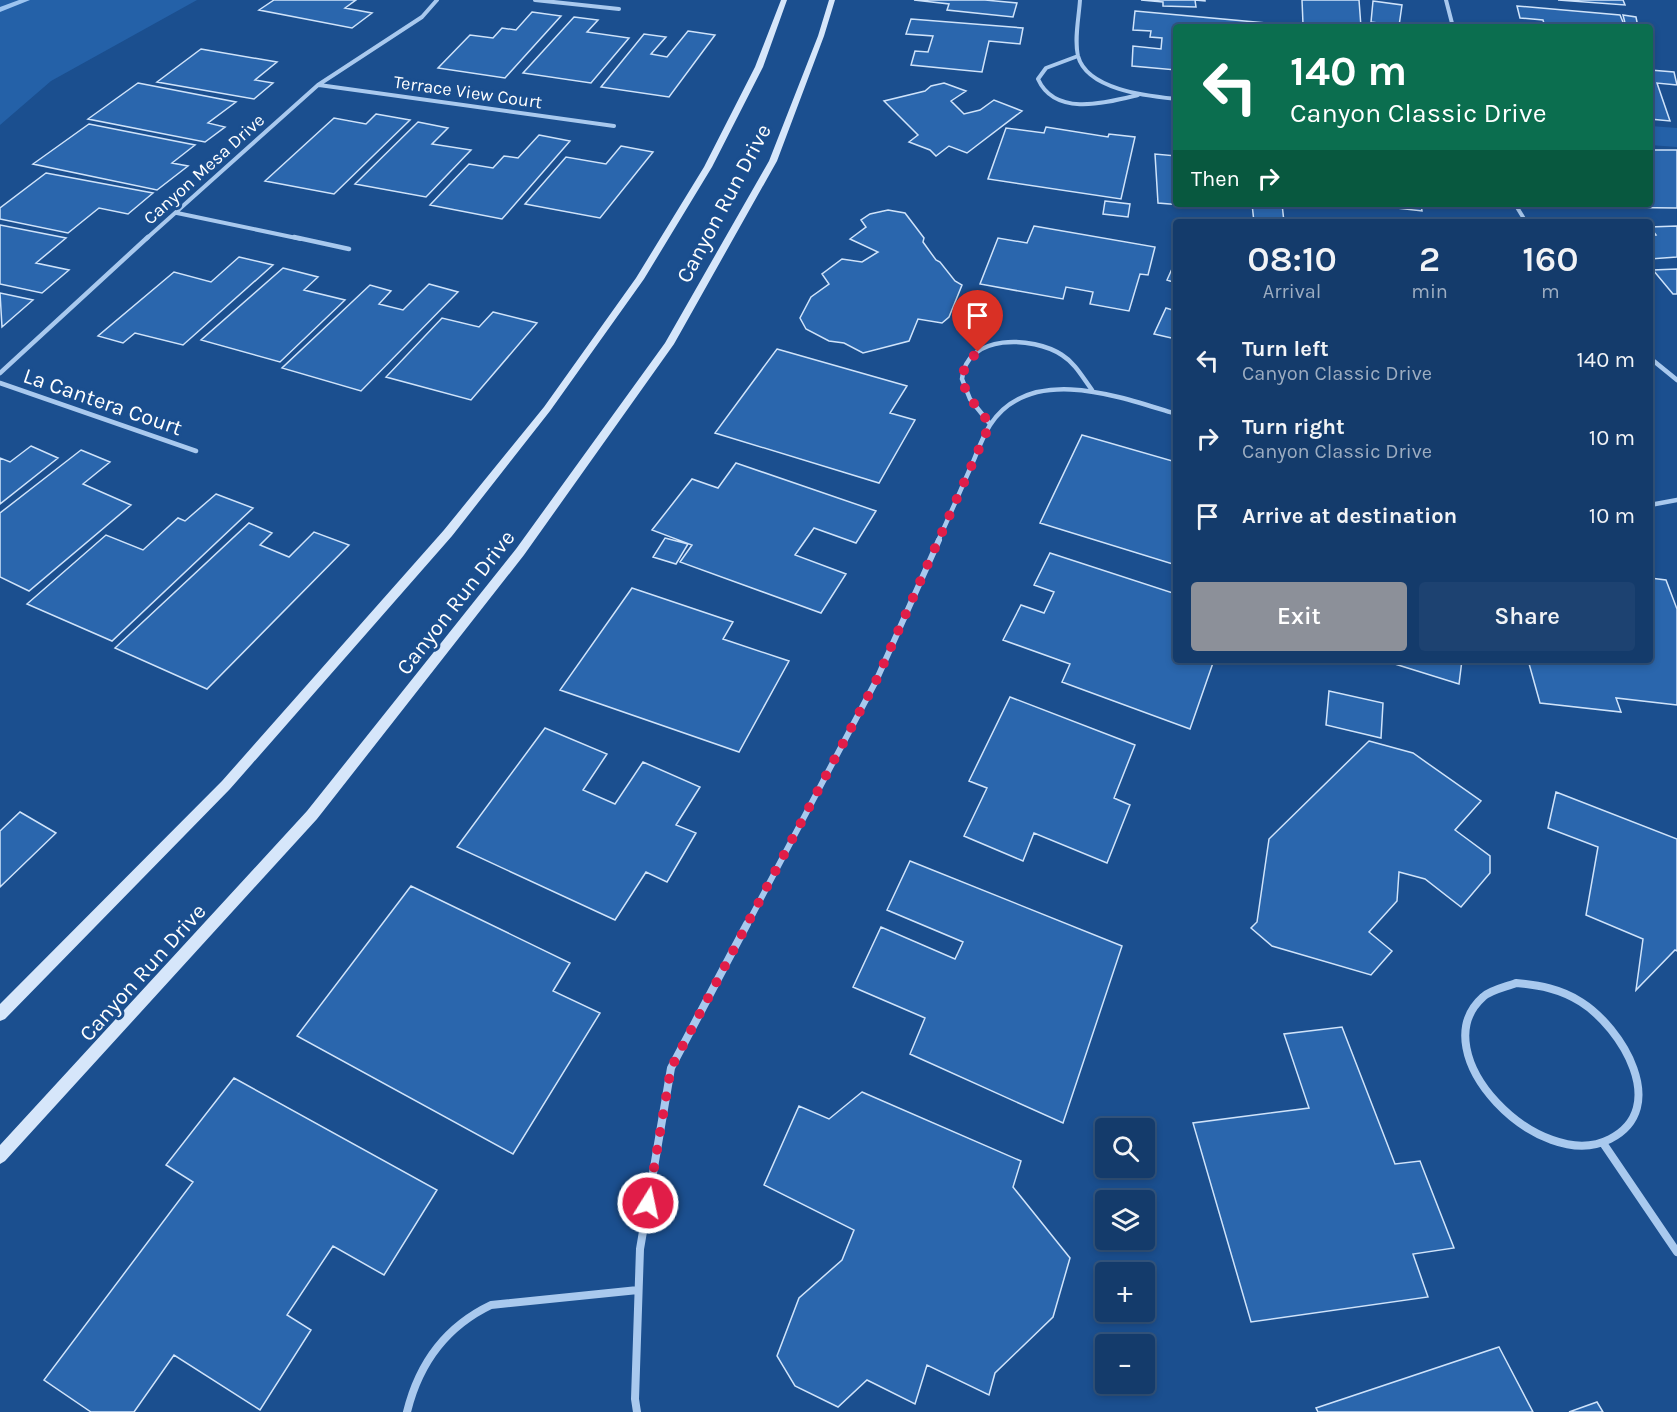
<!DOCTYPE html>
<meta charset="utf-8">
<style>
:root{--surface:#143b6b;--page:#1d4271;--text:#f1f3f6;--muted:#9dadc1;--line:#33557e;--accent:#8c9099}
body{margin:0;font-family:Karla,sans-serif;background:var(--page);color:var(--text);height:100vh;display:flex;flex-direction:column;font-size:22px;white-space:nowrap}
*{box-sizing:border-box;margin:0}
p{font-size:20px;color:var(--muted)}
.icon{flex:none;width:33px;height:33px;fill:none;stroke:currentColor;stroke-width:2;stroke-linecap:round;stroke-linejoin:round}
.map{position:relative;flex:1;overflow:hidden}
.sheet{position:absolute;left:1173px;top:219px;width:480px;height:444px;display:flex;flex-direction:column;background:var(--surface);border-radius:6px;box-shadow:0 3px 9px #0003,0 0 0 2px var(--line)}
.sheet>*{flex:none}
.top-card{position:absolute;left:1173px;top:24px;width:480px;height:183px;border-radius:6px;box-shadow:0 3px 9px #0003,0 0 0 2px var(--line);background:#0b6e4f;color:#fff;overflow:hidden}
.tools{position:absolute;left:1095px;top:1118px;display:grid;gap:12px}
.tools a{display:grid;place-items:center;width:60px;height:60px;border-radius:6px;background:var(--surface);box-shadow:0 3px 9px #0003,0 0 0 2px var(--line);font-size:30px}
.pin{position:absolute;display:grid;place-items:center;width:51px;height:51px;color:#fff;margin:-62px -26px;border-radius:50% 50% 50% 0;rotate:-45deg;box-shadow:0 0 6px #0007}
.pin .icon{rotate:45deg}
.me{position:absolute;width:66px;margin:-33px;rotate:10deg;stroke-linejoin:round;filter:drop-shadow(0 0 4px #0008)}
.turn{display:flex;align-items:center;gap:21px;height:126px;padding:0 18px;font-size:27px}
.turn .icon{width:78px;height:78px;stroke-width:2.5}
.turn b{display:block;font-size:42px;line-height:51px}
.then{display:flex;align-items:center;height:57px;padding:0 18px;background:#0003;gap:12px;font-size:22px}
.eta{display:flex;justify-content:space-evenly;align-items:center;height:102px;text-align:center}
.eta b{font-size:36px;font-weight:600;line-height:42px}
.action{display:flex;gap:12px;margin-top:auto;padding:12px 18px}
.action a{flex:1;height:69px;border-radius:6px;background:var(--accent);color:#fff;font-size:24px;font-weight:600;line-height:69px;text-align:center}
.action a+a{background:var(--page);color:var(--text)}
ul{padding:0;list-style:none}
li{display:flex;align-items:center;gap:18px;height:78px;padding:0 18px}
li div{flex:1}
li b{display:block;font-size:22px}
li em{font-style:normal}
.map>svg:first-child{display:block}
.green{fill:#2461a8}
.lines{fill:none;stroke-linecap:round;stroke-linejoin:round}
.stream{fill:#9cc4f0;fill-rule:evenodd}
.building{fill:#2a66ad;stroke:#cfe3fa;stroke-width:1.5}
.street-far3{stroke:#a9c9ee;stroke-width:4}
.street-far2{stroke:#a9c9ee;stroke-width:4.5}
.street-far1{stroke:#a9c9ee;stroke-width:6}
.street{stroke:#a9c9ee;stroke-width:8}
.secondary{fill:#d6e6fa;fill-rule:evenodd}
.route{stroke:#e11d48;stroke-width:10;stroke-dasharray:0 18}
.labels{text-anchor:middle;stroke-width:6;stroke-linejoin:round;paint-order:stroke}
.far-street-label{font-size:18px;fill:#fff;stroke:#1b4f8f}
.street-label{font-size:22px;fill:#fff;stroke:#1b4f8f}
</style>
<div class="map">
<svg width="1677" height="1412" viewBox="0 0 1677 1412">
<rect width="100%" height="100%" fill="#1b4f8f"/>
<path class="green" d="M0 0H197L51 81 0 125Z
M1650 126 1677 128V147L1650 145Z"/>
<g class="lines">
<path class="stream" d="M19 0H30L0 12V7Z"/>
</g>
<path class="building" d="M274 0H356L345 8 372 13 352 28 259 10Z
M914 0H985L1017 3 1013 17 947 10 949 4Z
M1141 0H1205V1L1195 0 1196 7 1163 6V2Z
M1302 0H1359L1361 27 1303 24Z
M1558 0H1623L1625 5Z
M1373 1 1402 5 1399 26 1371 22Z
M1517 6 1620 15 1625 27H1545L1543 20 1520 18Z
M1135 11 1266 23V27H1176V70L1132 66 1133 46 1161 49 1162 38 1150 37 1151 31 1133 30Z
M532 12 561 16 505 78 438 68 470 35 493 38 502 28 516 30Z
M1623 15 1636 17 1638 27H1626Z
M574 17 598 20 587 32 629 38 591 83 523 73Z
M911 19 1023 28 1020 44 989 41 982 72 911 65 915 51 928 52 933 36 906 34Z
M688 31 715 35 669 97 601 87 644 34 666 37 651 54 667 57Z
M201 49 277 62 255 80 273 83 254 99 157 82Z
M1650 70 1674 72 1677 85 1657 83 1670 121 1650 119Z
M138 83 236 102 208 123 225 127 205 142 88 119Z
M944 83 966 91 951 101 964 114 980 110 994 100 1022 111 967 153 949 146 936 156 930 150 909 142 918 135 884 101 925 91 931 86Z
M376 114 410 120 334 194 265 181 334 118 366 124Z
M418 122 448 128 432 144 471 150 426 197 355 184Z
M89 124 195 145 172 163 188 166 157 190 33 164Z
M1046 127 1108 137 1109 134 1135 137 1121 199 988 179 1006 128 1044 133Z
M1174 130H1176V204H1206V207L1158 203 1155 154 1176 156Z
M539 135 570 141 502 219 430 205 469 164 493 168 504 156 518 158Z
M621 146 653 152 600 218 525 204 566 157 606 164Z
M1650 150H1677V208L1590 207 1588 204H1650Z
M46 173 153 193 128 214 99 208 68 233 0 219V208Z
M1105 201 1130 204 1128 217 1103 214Z
M1252 204H1282L1284 222H1254Z
M1361 204H1421L1422 211Z
M888 210 905 213 924 238 923 242 936 260 940 262 955 281 962 285 949 317 942 323 918 319 909 341 863 353 844 343 829 341 806 329 800 318 811 297 829 284 822 274 842 259 862 262 878 252 850 239 866 227 861 220 870 214Z
M0 225 66 238 36 263 69 270 42 293 0 284Z
M1034 226 1155 247 1148 275 1140 274 1129 311 1090 304 1093 292 1066 287 1063 299 980 284 998 238 1027 243Z
M1677 226V257L1650 259V236L1656 235 1650 227Z
M239 257 273 265 183 345 135 333 123 343 98 336 174 272 211 282Z
M1176 260V283L1167 280Z
M283 268 318 277 304 290 345 300 280 362 201 340Z
M1677 269V294H1673L1653 270Z
M429 284 458 292 361 391 282 368 370 285 391 291 379 304 403 310Z
M0 293 33 300 2 327Z
M1166 308 1176 311V339L1154 334Z
M493 312 537 323 471 400 386 377 442 318 479 327Z
M777 349 907 386 890 413 915 420 879 483 715 433Z
M1082 435 1176 462V565L1040 523Z
M31 446 58 458 0 504V458L10 462Z
M81 450 110 462 83 484 131 505 29 591 0 577V513Z
M736 463 876 511 856 543 814 528 795 555 846 574 821 613 680 562 692 545 652 530 692 479 718 488Z
M216 494 253 508 112 641 27 604 106 535 143 550 178 518 185 521Z
M249 523 272 533 260 545 289 557 314 532 349 545 207 689 115 648Z
M665 538 688 544 676 564 653 557Z
M1050 553 1176 594V660H1214L1190 729 1062 682 1070 664 1003 640 1021 605 1044 613 1054 592 1034 585Z
M1650 578 1666 580 1677 609V705L1616 698 1621 712 1540 703 1528 660H1650Z
M632 588 733 622 723 639 789 661 739 752 560 690Z
M1382 660H1462L1459 684Z
M1329 691 1383 703 1381 738 1326 725Z
M1010 697 1135 745 1114 798 1130 805 1107 863 1034 833 1023 861 964 836 987 788 969 781Z
M545 728 607 754 583 790 615 804 643 762 700 787 676 825 696 833 667 882 646 872 615 920 457 847Z
M1369 741 1413 753 1481 801 1455 830 1490 856V873L1461 907 1425 879 1399 872 1397 901 1369 932 1392 951 1371 975 1272 946 1251 928 1257 922 1269 839Z
M1556 792 1677 839V951L1675 950 1636 990 1643 939 1586 915 1598 847 1548 828Z
M20 812 56 833 0 887V831Z
M910 861 1122 946 1063 1123 910 1054 925 1018 853 987 881 927 955 959 963 942 887 910Z
M411 886 570 963 553 991 600 1013 513 1154 297 1036Z
M1342 1027 1395 1164 1420 1161 1454 1248 1413 1254 1428 1297 1251 1322 1193 1123 1309 1108 1284 1034Z
M234 1078 437 1190 384 1275 333 1246 287 1315 311 1330 260 1410 174 1355 134 1412H91L44 1380 193 1182 166 1165Z
M862 1092 1021 1161 1013 1187 1070 1258 1053 1317 995 1373 989 1395 927 1365 915 1404 867 1380 838 1407 795 1386 777 1356 799 1298 842 1260 854 1230 764 1185 799 1106 829 1119Z
M1499 1347 1533 1412H1318L1316 1408Z
M1597 1402 1603 1412H1569Z"/>
<g class="lines">
<path class="street-far3" d="M535 0 619 9
M1080 0C1079 17 1074 39 1078 56 1087 90 1148 96 1176 99
M1446 0 1453 27
M1078 56 1046 68 1038 79C1055 117 1105 103 1138 95
M319 85 614 126
M1515 204 1526 222
M177 213 301 239
M146 239 318 85 422 17 437 0"/>
<path class="street-far2" d="M294 237 349 249
M1650 358 1677 380
M0 373 148 237
M0 383 196 451
M990 424 970 399 962 379C966 333 1033 336 1062 355 1075 363 1083 378 1092 390
M1650 505 1677 500
M938 541C950 515 961 489 973 462 978 450 983 436 990 425 1030 363 1121 397 1176 414"/>
<path class="street-far1" d="M747 925 876 681 939 540"/>
<path class="street" d="M1516 983C1539 985 1561 989 1581 1002 1621 1027 1671 1108 1610 1139 1540 1175 1420 1053 1483 997 1490 990 1506 987 1516 983Z
M1603 1143 1677 1252
M407 1412C419 1363 445 1327 491 1305L638 1290
M637 1412 635 1399 640 1249 671 1068 747 924"/>
<path class="secondary" d="M781 0H787L763 67 712 167 644 279 550 411 452 536 230 789 5 1019 0 1021V1004L222 781 444 530 544 407 636 278 704 167 755 67Z
M829 0H835L824 36 777 161 674 344 524 555 317 819 5 1161 0 1164V1145L307 811 516 549 665 343 769 161 818 36Z"/>
</g>
<g class="lines">
<path class="route" d="M648 1203 671 1068 876 681 990 424C972 400 946 378 978 352"/>
</g>
<g class="labels">
<g class="far-street-label">
<text transform="translate(468 92) rotate(8)" y="6">Terrace View Court</text>
<text transform="translate(204 169) rotate(-42)" y="6">Canyon Mesa Drive</text>
</g>
<g class="street-label">
<text transform="translate(723 203) rotate(-62)" y="8">Canyon Run Drive</text>
<text transform="translate(103 401) rotate(19)" y="8">La Cantera Court</text>
<text transform="translate(455 602) rotate(-52)" y="8">Canyon Run Drive</text>
<text transform="translate(142 972) rotate(-48)" y="8">Canyon Run Drive</text>
</g>
</g>
</svg>
<div class="tools">
<a><svg class="icon" aria-label="search" viewBox="0 0 24 24"><circle cx="10" cy="10" r="6"/><path d="M15 15l6 6"/></svg></a>
<a><svg class="icon" aria-label="layers" viewBox="0 0 24 24"><path d="M12 4l9 5-9 5-9-5zM3 14l9 5 9-5"/></svg></a>
<a>+</a>
<a>−</a>
</div>
<div class="pin" style="left:978px;top:352px;background:#d93025"><svg class="icon" aria-label="arrive" viewBox="0 0 24 24"><path d="M6 21V4h12l-3 4 3 4H6"/></svg></div>
<svg class="me" style="left:648px;top:1203px" viewBox="-20 -20 40 40"><circle r="17" fill="#e11d48" stroke="#fff" stroke-width="3"/><path d="M0-11L8 9 0 5-8 9z" fill="#fff"/></svg>
<div class="top-card">
<div class="turn"><svg class="icon" aria-label="left" viewBox="0 0 24 24"><path d="M17 20v-9H6M10 6l-5 5 5 5"/></svg><div><b>140 m</b>Canyon Classic Drive</div></div>
<div class="then">Then<svg class="icon" aria-label="right" viewBox="0 0 24 24"><path d="M7 20v-9h11M14 6l5 5-5 5"/></svg></div>
</div>
<section class="sheet">
<div class="eta">
<div><b>08:10</b><p>Arrival</p></div>
<div><b>2</b><p>min</p></div>
<div><b>160</b><p>m</p></div>
</div>
<ul>
<li><svg class="icon" aria-label="left" viewBox="0 0 24 24"><path d="M17 20v-9H6M10 6l-5 5 5 5"/></svg><div><b>Turn left</b><p>Canyon Classic Drive</p></div><em>140 m</em></li>
<li><svg class="icon" aria-label="right" viewBox="0 0 24 24"><path d="M7 20v-9h11M14 6l5 5-5 5"/></svg><div><b>Turn right</b><p>Canyon Classic Drive</p></div><em>10 m</em></li>
<li><svg class="icon" aria-label="arrive" viewBox="0 0 24 24"><path d="M6 21V4h12l-3 4 3 4H6"/></svg><div><b>Arrive at destination</b></div><em>10 m</em></li>
</ul>
<div class="action"><a>Exit</a><a>Share</a></div>
</section>
</div>
